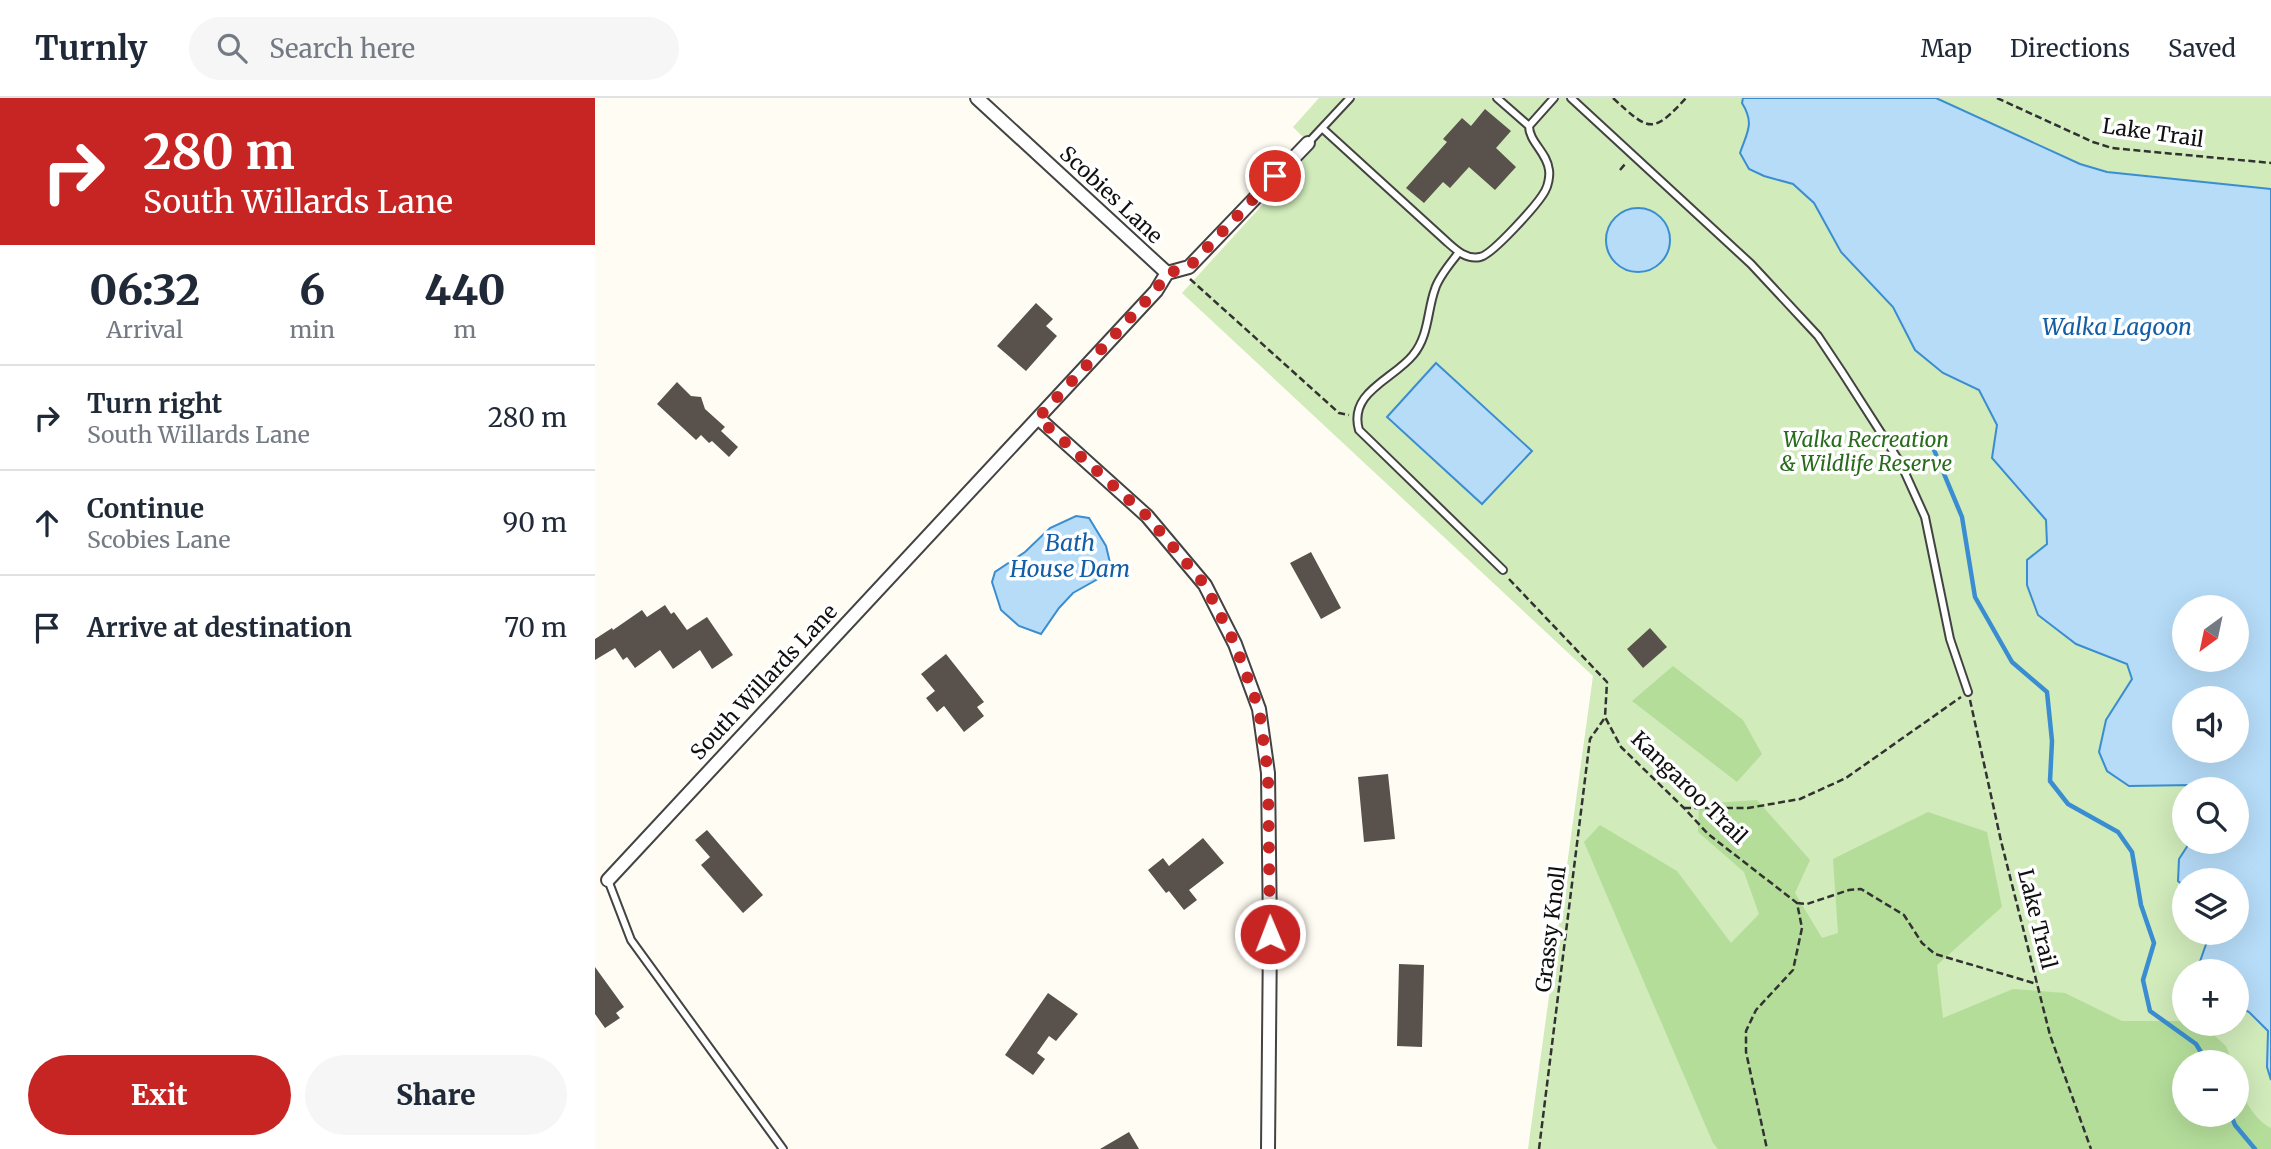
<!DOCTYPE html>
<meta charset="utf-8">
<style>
:root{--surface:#fff;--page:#f6f6f7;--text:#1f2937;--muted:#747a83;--line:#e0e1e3;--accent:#c62523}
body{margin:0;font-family:Merriweather,serif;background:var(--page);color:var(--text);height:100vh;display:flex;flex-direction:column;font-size:26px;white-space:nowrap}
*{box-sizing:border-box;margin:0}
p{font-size:23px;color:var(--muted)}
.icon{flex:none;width:38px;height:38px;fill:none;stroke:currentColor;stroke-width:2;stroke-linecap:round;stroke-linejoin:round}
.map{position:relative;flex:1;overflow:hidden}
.drawer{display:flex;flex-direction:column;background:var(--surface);width:595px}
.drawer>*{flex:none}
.guide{background:#c62523;color:#fff;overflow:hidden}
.needle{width:46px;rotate:213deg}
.controls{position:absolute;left:1577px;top:497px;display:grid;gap:14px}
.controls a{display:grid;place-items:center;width:77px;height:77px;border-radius:50%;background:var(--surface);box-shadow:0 7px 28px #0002;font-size:35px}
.pin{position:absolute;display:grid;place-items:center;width:60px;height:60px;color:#fff;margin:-30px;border:4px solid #fff;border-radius:50%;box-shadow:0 2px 7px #0007}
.me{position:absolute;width:77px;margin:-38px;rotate:359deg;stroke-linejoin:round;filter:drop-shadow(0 0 5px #0008)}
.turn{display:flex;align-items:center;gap:24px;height:147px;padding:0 28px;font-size:32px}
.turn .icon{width:91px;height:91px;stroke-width:2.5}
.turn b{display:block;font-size:49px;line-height:60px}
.eta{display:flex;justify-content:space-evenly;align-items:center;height:119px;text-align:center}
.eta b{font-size:42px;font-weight:800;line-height:49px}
.action{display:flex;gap:14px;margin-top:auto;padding:14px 28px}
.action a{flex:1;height:80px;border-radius:42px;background:var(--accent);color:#fff;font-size:28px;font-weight:800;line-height:80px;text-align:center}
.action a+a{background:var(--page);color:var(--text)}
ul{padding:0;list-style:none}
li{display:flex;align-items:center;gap:21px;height:105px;padding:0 28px;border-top:2px solid var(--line)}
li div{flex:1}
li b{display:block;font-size:26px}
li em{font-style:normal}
header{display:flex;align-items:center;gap:42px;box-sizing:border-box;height:98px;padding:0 35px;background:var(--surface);border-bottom:2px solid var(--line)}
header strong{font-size:33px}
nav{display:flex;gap:38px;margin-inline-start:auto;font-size:24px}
.search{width:490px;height:63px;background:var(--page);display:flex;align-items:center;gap:18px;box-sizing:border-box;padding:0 24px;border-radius:38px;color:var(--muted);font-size:26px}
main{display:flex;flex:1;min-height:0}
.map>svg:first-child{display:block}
.green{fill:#d1ebbb;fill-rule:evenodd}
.forest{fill:#b4dd9a}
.water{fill:#b6dcf8;stroke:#3b8dd1;stroke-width:2;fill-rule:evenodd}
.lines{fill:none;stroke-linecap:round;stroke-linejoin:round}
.stream{stroke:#3b8dd1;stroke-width:4.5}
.building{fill:#59524c}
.service-casing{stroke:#434343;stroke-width:10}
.minor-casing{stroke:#434343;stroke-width:16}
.path{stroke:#323232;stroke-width:2.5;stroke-dasharray:7 3.5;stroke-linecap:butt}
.service{stroke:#fff;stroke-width:6}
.minor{stroke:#fff;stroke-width:12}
.route{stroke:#c62523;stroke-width:12;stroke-dasharray:0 21.6}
.labels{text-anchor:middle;stroke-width:7;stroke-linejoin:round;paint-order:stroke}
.street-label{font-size:21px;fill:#101010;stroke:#fff}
.park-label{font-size:21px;font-style:italic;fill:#296b1d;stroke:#fff}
.water-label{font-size:23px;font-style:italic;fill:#145ea7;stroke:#fff}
</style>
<header>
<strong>Turnly</strong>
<div class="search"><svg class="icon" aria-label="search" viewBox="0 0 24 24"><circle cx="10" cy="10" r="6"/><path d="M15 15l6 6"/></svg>Search here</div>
<nav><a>Map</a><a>Directions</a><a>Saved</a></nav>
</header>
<main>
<section class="drawer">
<div class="guide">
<div class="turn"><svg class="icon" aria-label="right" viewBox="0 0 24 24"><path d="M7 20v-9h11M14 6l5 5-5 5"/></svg><div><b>280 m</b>South Willards Lane</div></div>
</div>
<div class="eta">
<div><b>06:32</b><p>Arrival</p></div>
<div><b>6</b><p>min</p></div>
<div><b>440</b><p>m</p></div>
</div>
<ul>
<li><svg class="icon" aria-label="right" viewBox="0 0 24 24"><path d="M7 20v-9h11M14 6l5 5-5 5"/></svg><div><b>Turn right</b><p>South Willards Lane</p></div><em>280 m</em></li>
<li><svg class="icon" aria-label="ahead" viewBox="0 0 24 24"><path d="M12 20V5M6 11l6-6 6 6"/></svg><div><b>Continue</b><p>Scobies Lane</p></div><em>90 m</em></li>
<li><svg class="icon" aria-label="arrive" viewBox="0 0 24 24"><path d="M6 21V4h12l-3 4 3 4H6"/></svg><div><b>Arrive at destination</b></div><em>70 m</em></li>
</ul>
<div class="action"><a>Exit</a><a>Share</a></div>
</section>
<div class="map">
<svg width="1676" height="1051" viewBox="0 0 1676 1051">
<rect width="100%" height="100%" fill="#fffdf3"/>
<path class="green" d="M724 0H1676V1051H933L998 578 587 195 719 50 698 29ZM1589 509H1642V562H1589ZM1589 600H1642V653H1589ZM1589 691H1642V744H1589ZM1589 782H1642V835H1589ZM1589 873H1642V926H1589ZM1589 964H1642V1017H1589Z"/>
<path class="forest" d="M1078 568 1148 622 1167 656 1142 684 1037 603Z
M1162 702 1215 762 1200 795 1227 840 1243 835 1238 761 1333 714 1392 734 1407 809 1342 867 1348 920 1418 891 1470 895 1527 923H1589V926H1607L1631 948 1637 964H1589V1017H1642V980C1647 998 1658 1021 1676 1030V1051H1123L1118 1045 989 744 1005 727 1082 773 1136 845 1164 816 1149 774 1103 734 1104 706Z"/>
<path class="water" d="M1148 0H1341L1485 66 1512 74 1676 91V982L1672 969 1673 933 1654 914 1642 908V873L1602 872 1615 835H1642V782H1589V788L1583 783 1584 761 1595 744H1642V691H1603L1598 687 1534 688 1512 673 1504 654 1511 622 1537 581 1532 566 1481 546 1443 517 1432 487V462L1452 446 1451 422 1397 360 1402 327 1384 292 1348 275 1320 252 1298 209 1246 154 1219 105 1198 86 1169 78 1154 71 1145 55C1152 34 1160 26 1147 5ZM1589 509H1642V562H1589ZM1589 600H1642V653H1589Z
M1011 142a32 32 0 1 1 64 0a32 32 0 1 1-64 0Z
M841 265 937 353 887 406 792 319Z
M481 418 494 420 511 448 517 473 478 495 464 510 446 536 424 528 406 512 397 484 400 474 430 454 455 430Z"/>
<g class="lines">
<path class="stream" d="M1337 347 1367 419 1380 499 1417 564 1452 594 1457 643 1455 683 1473 706 1523 734 1537 754 1546 807 1559 845 1548 882 1555 913 1601 946 1612 964
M1636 1017 1640 1027 1660 1051"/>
</g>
<path class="building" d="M890 11 916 33 901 50 921 69 900 92 874 69 855 90 848 84 829 105 811 90 852 44 848 41 867 20 876 28Z
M441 205 458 221 451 228 462 238 431 273 402 248Z
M82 284 96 298 106 299 110 311 130 329 126 333 143 349 134 359 117 343 114 345 106 337 101 342 62 306Z
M716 454 746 510 726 521 695 465Z
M70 507 76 516 79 514 92 532 112 519 138 557 117 571 105 552 78 571 65 552 40 570 32 559 28 562 20 550 0 562V541L17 530 18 532 47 512 52 519Z
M1055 530 1072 549 1048 570 1032 551Z
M351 556 389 604 382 609 389 618 369 634 349 608 342 614 331 600 340 593 326 576Z
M793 676 800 741 769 744 763 679Z
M112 732 168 797 148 815 106 767 115 759 100 742Z
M608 740 629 765 594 792 602 802 589 812 574 793 571 795 553 772 568 760 574 768Z
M804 866 829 867 827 949 802 948Z
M0 869 29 909 21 915 25 920 10 930 0 916Z
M453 895 483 916 461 943 454 938 442 955 450 961 438 977 410 957Z
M534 1034 544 1051H505Z"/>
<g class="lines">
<g class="service-casing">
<path id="service" d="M902 0 934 28
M976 0 1156 166 1223 238 1247 274 1306 366 1330 419 1355 541 1373 594
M727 30 851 143C860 151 871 162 885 159 897 157 943 106 950 93 953 88 955 78 954 72 952 54 934 44 934 28L959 0
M713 45 755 0
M864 154C856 165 844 178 840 191 832 213 834 238 818 257 799 281 753 294 764 332L908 472
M13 782 36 842 188 1051"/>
</g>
<g class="minor-casing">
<path id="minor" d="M382 0 572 175
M572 175 594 169 713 45
M443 320 552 418 610 487 640 546 664 611 673 675 675 836 673 1051
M13 782 561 193 572 175"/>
</g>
<path class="path" d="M1018 0C1054 33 1057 37 1091 0
M1402 0 1498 44 1517 50 1676 65
M1025 72 1031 65
M595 181 744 315 754 317
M914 481 1012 584 1010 619 1026 649 1089 710 1113 736 1202 805 1207 830 1198 872 1161 912 1151 933V954L1172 1051
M1375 602 1406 743 1455 937 1496 1051
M1089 710H1153L1205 701 1251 680 1366 599
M1202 805 1212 806 1254 792 1266 791 1309 817 1327 845 1340 856 1442 886
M944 1051 995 641 1009 621"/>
<use href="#service" class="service"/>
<use href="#minor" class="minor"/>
</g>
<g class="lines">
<path class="route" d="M675 836 673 676 664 611 640 546 610 487 552 418 443 320 561 192 572 175 594 169 680 78"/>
</g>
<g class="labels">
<g class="street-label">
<text transform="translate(1558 35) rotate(8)" y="7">Lake Trail</text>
<text transform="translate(516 97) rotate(43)" y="7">Scobies Lane</text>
<text transform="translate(169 584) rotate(-47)" y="7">South Willards Lane</text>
<text transform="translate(1094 690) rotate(44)" y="7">Kangaroo Trail</text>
<text transform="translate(1442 821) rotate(76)" y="7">Lake Trail</text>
<text transform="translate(956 831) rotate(-83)" y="7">Grassy Knoll</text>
</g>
<g class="park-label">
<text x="1271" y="349">Walka Recreation<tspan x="1271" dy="24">&amp; Wildlife Reserve</tspan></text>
</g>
<g class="water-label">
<text x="1522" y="237">Walka Lagoon</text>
<text x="475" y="453">Bath<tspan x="475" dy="26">House Dam</tspan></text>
</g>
</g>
</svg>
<div class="controls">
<a><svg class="needle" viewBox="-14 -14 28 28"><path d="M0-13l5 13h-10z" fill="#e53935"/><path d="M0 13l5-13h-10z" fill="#747a83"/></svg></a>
<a><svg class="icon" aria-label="sound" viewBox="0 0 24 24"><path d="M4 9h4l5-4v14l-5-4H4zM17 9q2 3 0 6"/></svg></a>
<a><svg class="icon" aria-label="search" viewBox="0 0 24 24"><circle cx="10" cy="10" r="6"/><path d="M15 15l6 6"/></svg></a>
<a><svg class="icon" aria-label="layers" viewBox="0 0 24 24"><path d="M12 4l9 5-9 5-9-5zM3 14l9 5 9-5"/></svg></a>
<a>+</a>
<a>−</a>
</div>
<div class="pin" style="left:680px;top:78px;background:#d93025"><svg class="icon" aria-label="arrive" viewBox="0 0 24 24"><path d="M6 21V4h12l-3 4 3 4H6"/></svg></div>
<svg class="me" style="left:675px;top:836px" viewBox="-20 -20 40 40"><circle r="17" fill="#c62523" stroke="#fff" stroke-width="3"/><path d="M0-11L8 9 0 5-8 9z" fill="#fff"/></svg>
</div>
</main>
